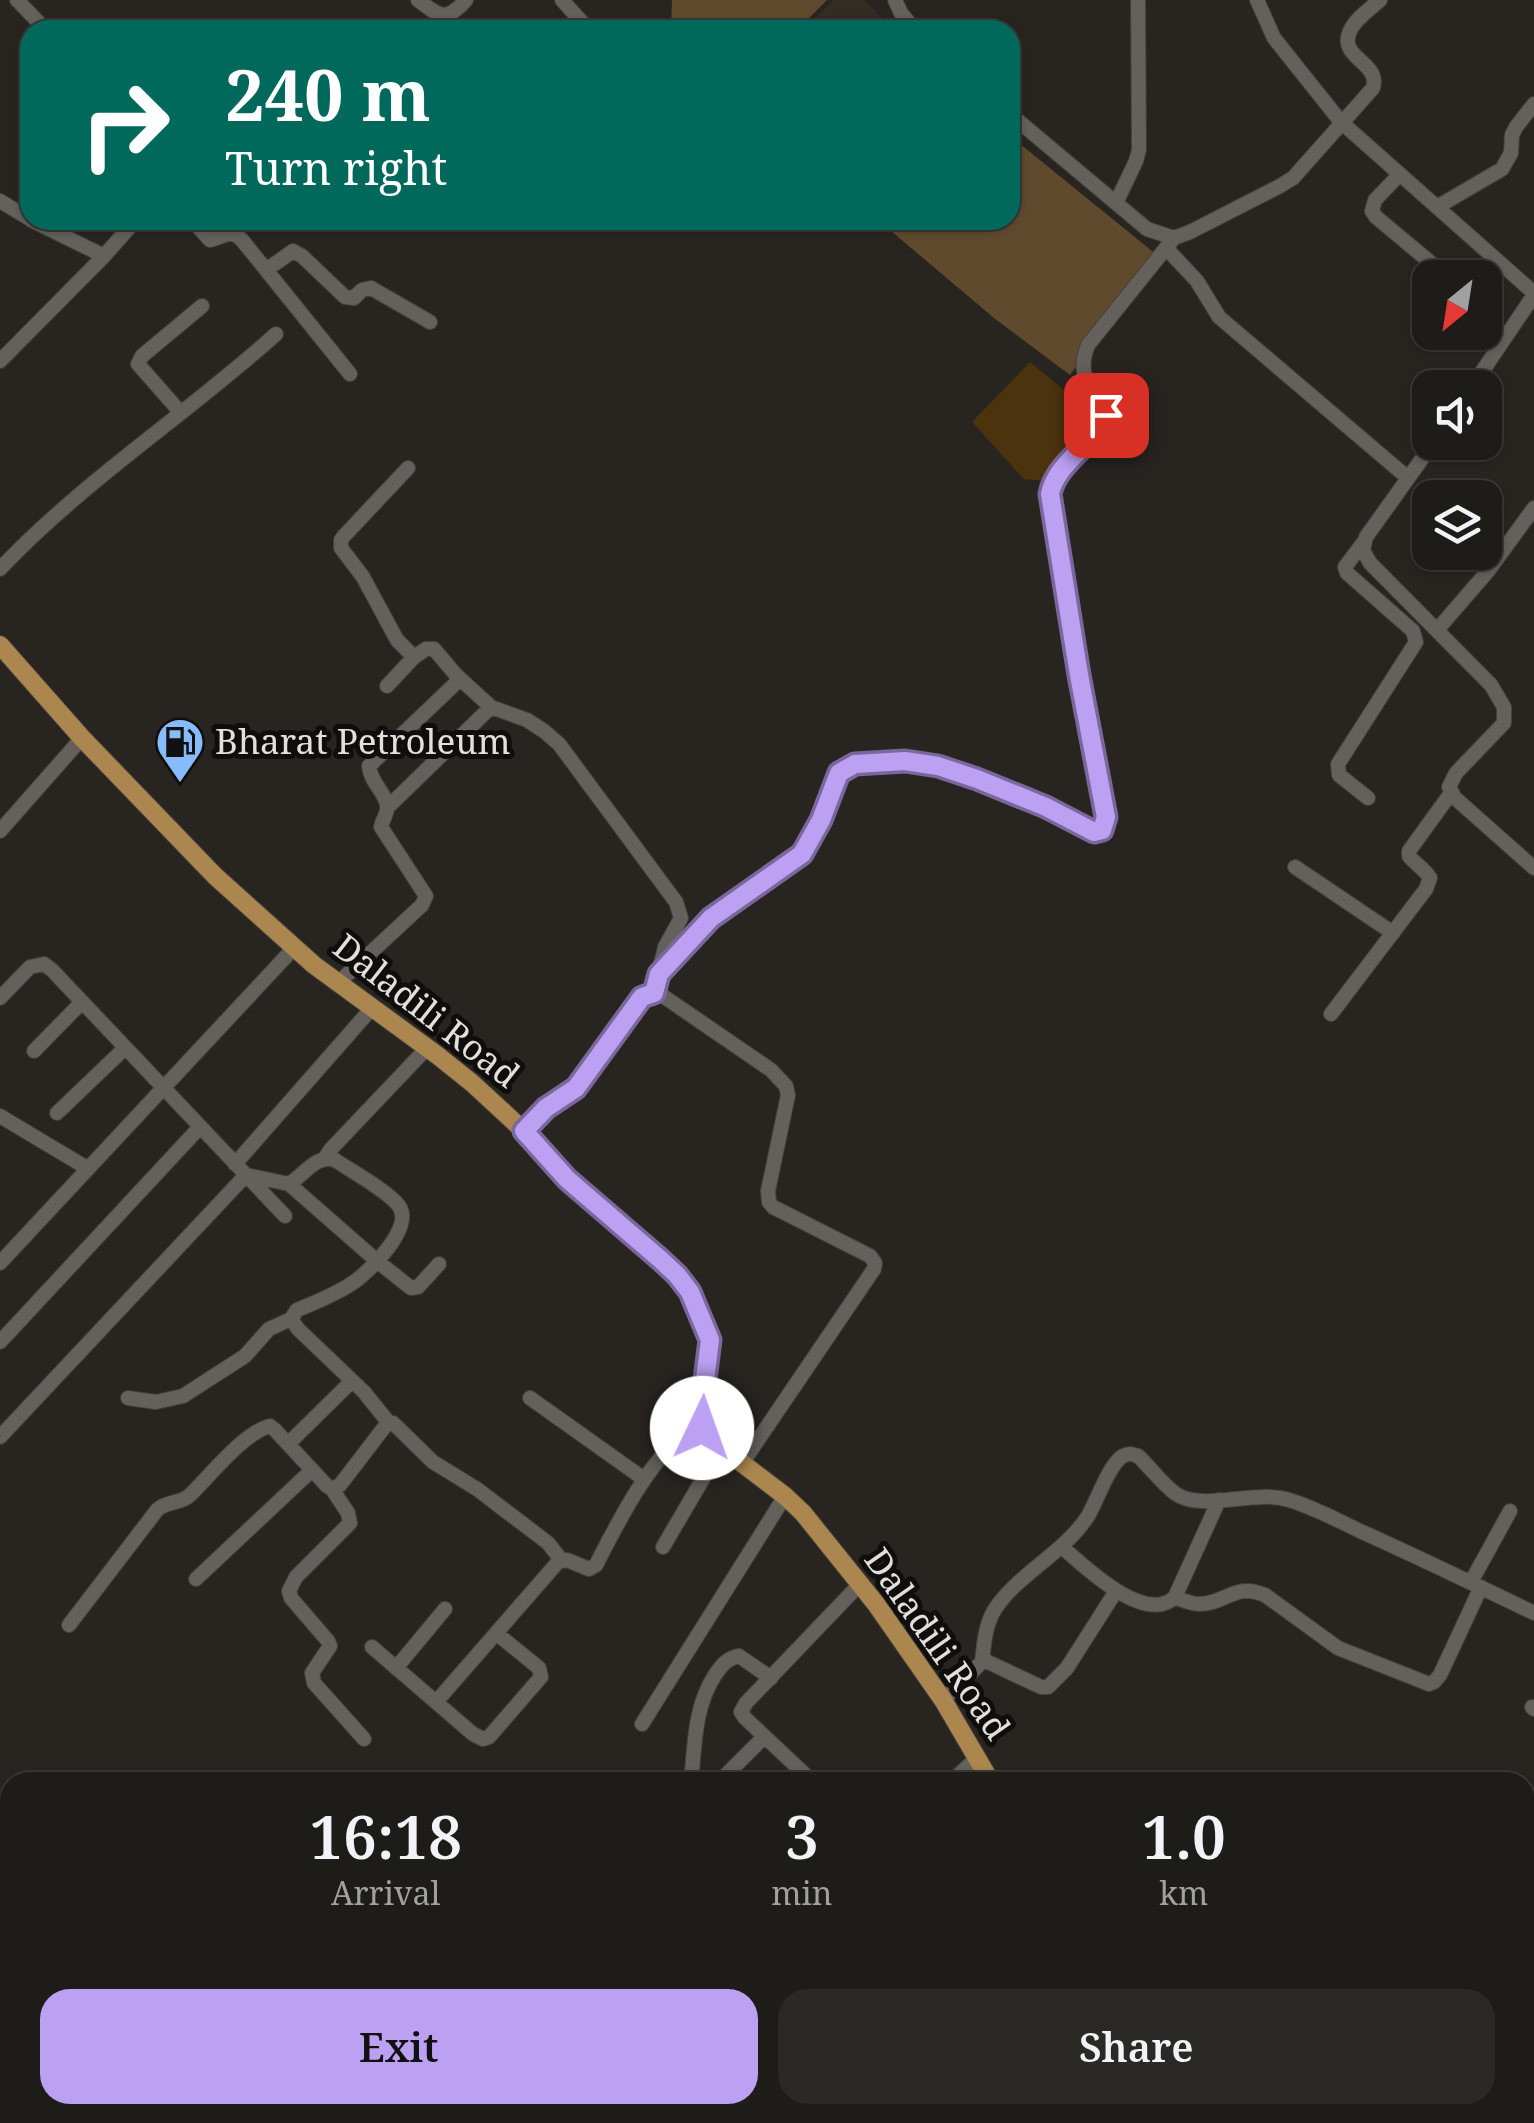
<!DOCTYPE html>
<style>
:root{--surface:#1e1c19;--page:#2b2926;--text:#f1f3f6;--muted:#a1a1a2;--line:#3c3a38;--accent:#bca0f2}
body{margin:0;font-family:"Noto Serif",serif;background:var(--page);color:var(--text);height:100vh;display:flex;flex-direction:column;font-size:38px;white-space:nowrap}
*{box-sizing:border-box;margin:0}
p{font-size:32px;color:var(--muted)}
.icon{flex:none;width:55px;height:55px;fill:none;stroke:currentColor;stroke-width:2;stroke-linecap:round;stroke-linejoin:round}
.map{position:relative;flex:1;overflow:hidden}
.sheet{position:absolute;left:0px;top:1772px;width:1535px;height:352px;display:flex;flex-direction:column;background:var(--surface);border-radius:30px 30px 0 0;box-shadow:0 2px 8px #0004,0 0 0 2px var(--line)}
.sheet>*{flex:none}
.hud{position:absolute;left:20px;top:20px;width:1000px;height:210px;border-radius:30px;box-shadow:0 2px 8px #0004,0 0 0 2px var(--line);background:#00695c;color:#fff;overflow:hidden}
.needle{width:65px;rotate:210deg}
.tools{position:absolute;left:1412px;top:260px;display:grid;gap:20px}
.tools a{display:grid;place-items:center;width:90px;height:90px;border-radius:20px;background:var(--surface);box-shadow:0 2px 8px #0004,0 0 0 2px var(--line);font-size:50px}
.pin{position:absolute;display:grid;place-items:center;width:85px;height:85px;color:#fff;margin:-42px;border-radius:20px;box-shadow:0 5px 15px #0006}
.me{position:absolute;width:110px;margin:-55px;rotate:3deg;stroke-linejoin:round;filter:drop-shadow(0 0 8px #0008)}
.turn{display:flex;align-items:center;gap:35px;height:210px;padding:0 40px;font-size:45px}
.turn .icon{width:130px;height:130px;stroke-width:2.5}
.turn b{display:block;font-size:70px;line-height:85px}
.eta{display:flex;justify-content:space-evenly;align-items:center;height:170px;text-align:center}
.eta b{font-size:60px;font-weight:600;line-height:70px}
.action{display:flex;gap:20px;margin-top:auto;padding:20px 40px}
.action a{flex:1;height:115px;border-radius:30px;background:var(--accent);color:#111;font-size:40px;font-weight:600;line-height:115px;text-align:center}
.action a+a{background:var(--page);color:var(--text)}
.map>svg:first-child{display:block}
.built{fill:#322c23}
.green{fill:#5f4a2e}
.water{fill:#4b330e}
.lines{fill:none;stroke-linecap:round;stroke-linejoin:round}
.minor-casing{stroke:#43403d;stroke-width:16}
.major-casing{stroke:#43403d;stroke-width:20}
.minor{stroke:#64615c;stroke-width:14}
.major{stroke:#ab864e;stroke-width:18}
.route-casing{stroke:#7a689d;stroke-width:25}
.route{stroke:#bca0f2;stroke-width:18}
.labels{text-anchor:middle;stroke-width:10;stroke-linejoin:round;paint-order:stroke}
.poi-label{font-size:35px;fill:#e2e0dd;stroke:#100e0d;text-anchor:start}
.street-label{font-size:35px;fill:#e2e0dd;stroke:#100e0d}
</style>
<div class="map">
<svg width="1534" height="2123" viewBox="0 0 1534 2123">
<rect width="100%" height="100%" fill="#282521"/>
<path class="built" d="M833 0H863L896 30H803Z"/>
<path class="green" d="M672 0H827L797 30H671Z
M1010 136 1157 255 1070 375 994 318 878 220H1010Z"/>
<path class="water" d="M1030 362 1088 410 1090 431 1045 481 1024 479 972 422Z"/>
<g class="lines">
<g class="minor-casing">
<path id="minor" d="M17 0 46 30
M418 0C440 17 446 22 466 0
M562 0 589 30
M895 0 901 13 915 30
M1257 0 1274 38 1341 122 1534 293
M1010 114 1147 229 1174 238 1190 232 1280 186 1293 178 1373 88C1381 62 1337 58 1350 31 1355 19 1370 9 1380 0
M1400 174 1375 200 1372 211 1376 217 1449 278
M0 201 30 219
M1116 203 1136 161 1139 150 1138 0
M1437 207 1502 169 1511 153 1512 135 1516 127 1534 104
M31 220 104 256
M192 220 210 240C224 237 230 228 242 240L350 374
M1166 248 1197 281 1219 317 1408 478
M266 270 293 251 302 256 345 297 354 298 362 290 371 288 430 322
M0 361 104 256 136 220
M1471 388 1534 295
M181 413 138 364 142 356 202 306
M1434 442 1366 537 1363 550 1370 563 1491 685 1504 707V723L1456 773 1449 787 1455 798 1534 868
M1363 543 1345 567 1347 573 1413 631 1416 642 1338 764 1339 775 1368 798
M0 569C83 481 186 415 276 334
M1437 630 1488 571 1534 508
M456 675 491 707 527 720 544 731 559 744 676 902 681 918 665 947 654 993
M387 686 414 657
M387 808 491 707
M0 831 82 738
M1295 867 1393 933
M659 974 718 910 802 853C821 830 825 799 839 773 850 764 862 763 875 762 953 755 1027 799 1094 831L1101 830 1106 817 1079 675 1050 502V488L1054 480C1065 467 1101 432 1105 418 1112 392 1070 390 1088 345L1174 238
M338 983 422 905 426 896 381 827C382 820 389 812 387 804 383 790 370 781 369 766L457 682 456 675 434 649H426L414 657 397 640 363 577 341 548V540L344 536 408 468
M0 998 30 967 44 964 52 970 285 1216
M1331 1014 1426 889 1430 878C1425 869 1415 864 1409 856V851L1451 793
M34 1051 82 1002
M57 1113 125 1048
M0 1116 87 1168
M524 1131 546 1107 576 1089 642 997C650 993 654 993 663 996L771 1070 786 1086 788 1095 768 1191 769 1202 773 1207 870 1256 875 1263 874 1269 741 1465
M325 1158 331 1149 427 1048
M235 1164 372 1008
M289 1184 377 1261 411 1288 418 1287 439 1264
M0 1263 294 948
M0 1342 200 1127
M128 1398 156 1402 183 1396 245 1356 269 1329 291 1319
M530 1398 644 1479
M0 1437 246 1175 289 1184C304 1175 316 1154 335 1160 351 1171 388 1191 399 1206 414 1227 371 1270 354 1282 337 1294 316 1302 297 1310L291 1319 298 1329 364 1392 389 1423
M288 1444 352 1381
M332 1489 348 1513 350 1523 296 1577 289 1591 291 1598 328 1641 330 1646 312 1673 314 1683 364 1739
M663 1547 721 1448
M1062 1547C1084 1566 1145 1626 1175 1597L1219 1500
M196 1579 312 1470
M1471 1582 1510 1511
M1175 1597C1182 1600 1191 1604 1199 1604 1226 1604 1235 1582 1265 1595L1338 1648 1429 1684 1434 1682 1440 1675 1481 1587
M69 1625 157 1510C166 1501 179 1504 189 1496 210 1476 243 1433 270 1426L275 1430 327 1486 332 1489 340 1485 386 1425 393 1423 433 1462 477 1489 548 1543 562 1561
M372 1647 473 1734 483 1739 489 1737 541 1677 539 1668 496 1633
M982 1662C984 1644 985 1625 995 1609 1018 1574 1064 1553 1088 1516 1097 1501 1109 1464 1123 1456 1130 1453 1131 1454 1138 1456 1151 1468 1162 1484 1176 1494 1203 1512 1255 1489 1289 1500 1313 1507 1337 1520 1360 1531 1418 1557 1476 1585 1534 1613
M396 1668 445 1609
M943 1700 982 1662H988L1041 1687H1048L1067 1668 1116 1591
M436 1702 558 1562 567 1560 589 1569 596 1565C623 1512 652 1455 700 1419
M1532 1707 1534 1709
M642 1724 785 1496
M691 1782C695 1745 694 1707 715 1675 722 1665 727 1658 739 1656L771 1678
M719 1782 764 1737
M813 1782 745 1718 741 1712 746 1703 859 1585
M951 1782 977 1758
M690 2115 697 2123
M1437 2115 1445 2123
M865 2123 873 2115
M1130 2123 1138 2115"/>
</g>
<g class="major-casing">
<path id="major" d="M0 645 82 738 215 876 314 965 437 1055 472 1083 524 1131 567 1179 677 1275 690 1292 699 1309 710 1340 700 1419 702 1428 709 1438 785 1496 803 1513 876 1604 943 1700 991 1782
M1212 2115 1219 2123"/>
</g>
<use href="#minor" class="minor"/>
<use href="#major" class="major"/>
</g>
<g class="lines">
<g class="route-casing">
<path id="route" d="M702 1428 700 1419 710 1340 690 1292 677 1275 661 1260 567 1179 524 1131 546 1108 576 1088 642 997 654 993 659 974 711 918 802 854 821 820 839 773 855 764 905 761 938 766 977 779 1046 807 1094 832 1102 830 1106 817 1079 675 1050 494C1056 462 1095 445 1106 415"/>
</g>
<use href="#route" class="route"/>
</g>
<defs>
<g id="fuel-pin" transform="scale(2.5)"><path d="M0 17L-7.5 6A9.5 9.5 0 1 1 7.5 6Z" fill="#87bbfb" stroke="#100e0d"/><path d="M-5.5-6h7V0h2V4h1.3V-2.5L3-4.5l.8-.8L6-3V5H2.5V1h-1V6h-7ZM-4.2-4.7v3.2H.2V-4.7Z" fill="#111"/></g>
</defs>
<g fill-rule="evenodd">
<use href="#fuel-pin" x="180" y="742"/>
</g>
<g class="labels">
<g class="poi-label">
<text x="215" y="754">Bharat Petroleum</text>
</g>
<g class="street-label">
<text transform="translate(426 1011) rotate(38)" y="12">Daladili Road</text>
<text transform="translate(937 1644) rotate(55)" y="12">Daladili Road</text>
</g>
</g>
</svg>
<div class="tools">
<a><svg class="needle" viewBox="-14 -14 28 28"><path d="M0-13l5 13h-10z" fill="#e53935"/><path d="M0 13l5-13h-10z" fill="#a1a1a2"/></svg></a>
<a><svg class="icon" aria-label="sound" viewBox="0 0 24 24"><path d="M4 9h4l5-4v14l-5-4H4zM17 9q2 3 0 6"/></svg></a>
<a><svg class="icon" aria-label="layers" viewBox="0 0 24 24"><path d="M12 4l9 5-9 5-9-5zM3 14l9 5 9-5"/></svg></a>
</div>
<div class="pin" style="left:1106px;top:415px;background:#d93025"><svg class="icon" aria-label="arrive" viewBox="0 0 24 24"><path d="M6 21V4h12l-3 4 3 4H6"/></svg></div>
<svg class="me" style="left:702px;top:1428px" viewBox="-20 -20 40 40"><circle r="19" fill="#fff"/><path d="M0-13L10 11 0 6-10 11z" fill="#bca0f2"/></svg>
<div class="hud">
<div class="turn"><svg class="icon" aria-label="right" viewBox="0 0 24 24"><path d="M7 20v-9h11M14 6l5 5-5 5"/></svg><div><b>240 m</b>Turn right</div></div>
</div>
<section class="sheet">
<div class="eta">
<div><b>16:18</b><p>Arrival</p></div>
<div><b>3</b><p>min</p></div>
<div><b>1.0</b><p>km</p></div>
</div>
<div class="action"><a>Exit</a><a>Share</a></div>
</section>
</div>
